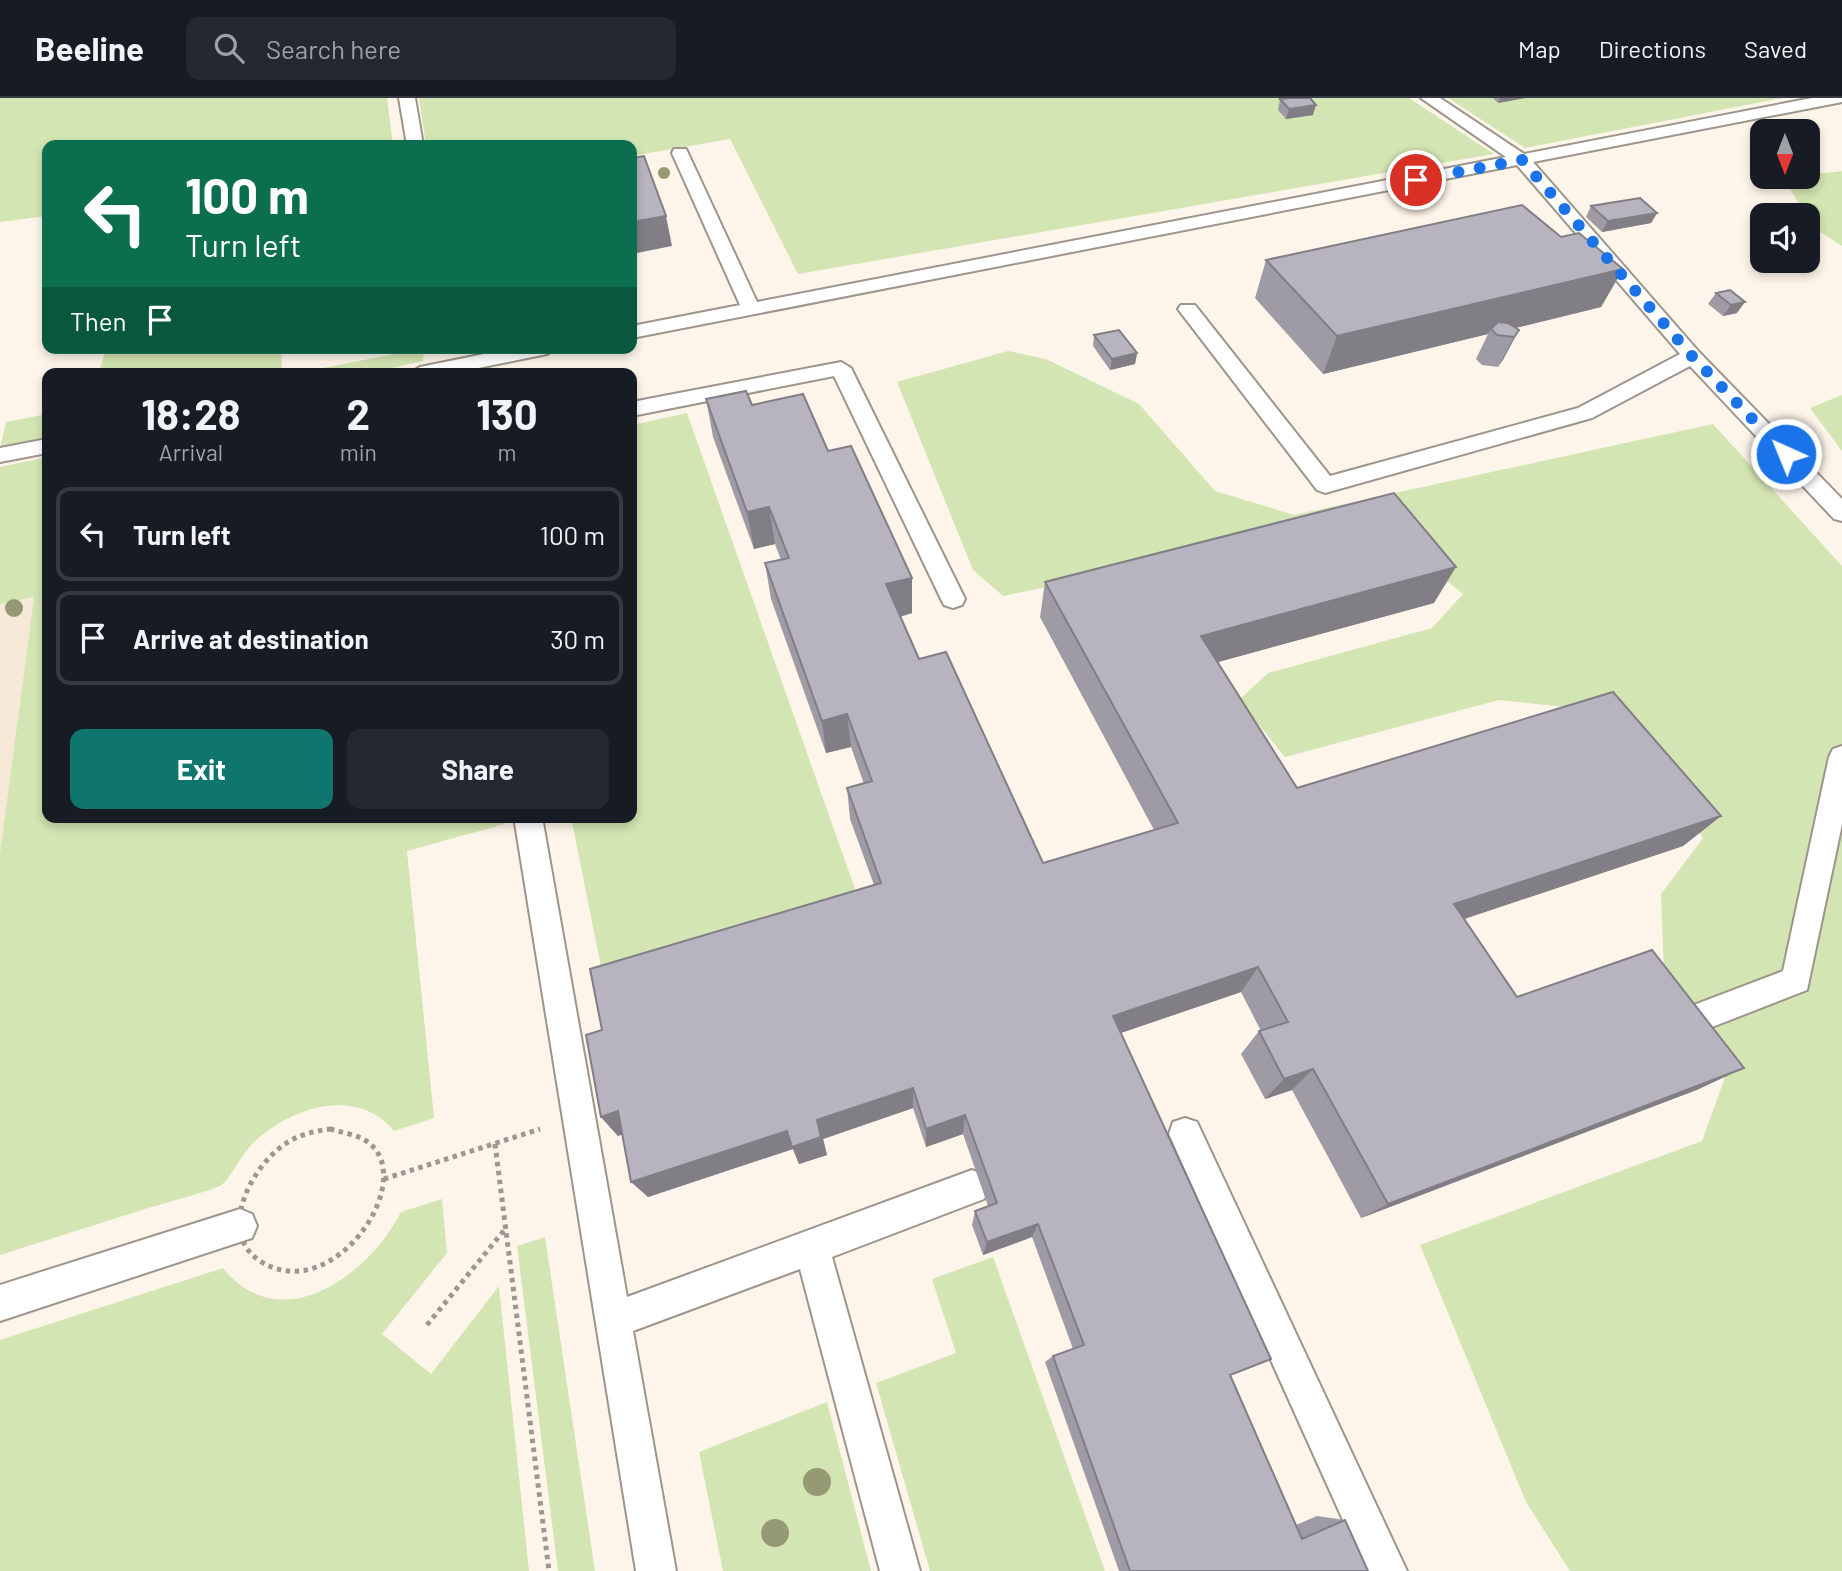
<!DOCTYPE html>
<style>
:root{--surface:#171b24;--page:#242831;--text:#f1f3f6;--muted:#9ea1a6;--line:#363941;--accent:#0f766e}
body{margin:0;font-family:Barlow,sans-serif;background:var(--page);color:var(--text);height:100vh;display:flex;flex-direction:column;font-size:26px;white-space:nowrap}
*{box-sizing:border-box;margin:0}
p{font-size:23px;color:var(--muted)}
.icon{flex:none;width:38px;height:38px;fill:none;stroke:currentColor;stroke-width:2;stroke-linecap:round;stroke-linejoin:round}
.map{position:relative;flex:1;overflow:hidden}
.sheet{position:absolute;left:42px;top:270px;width:595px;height:455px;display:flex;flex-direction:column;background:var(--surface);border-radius:14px;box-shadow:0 4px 10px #0003}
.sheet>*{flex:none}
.guide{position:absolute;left:42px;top:42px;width:595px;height:214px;border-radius:14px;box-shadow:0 4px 10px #0003;background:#0b6e4f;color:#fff;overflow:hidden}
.needle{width:46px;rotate:180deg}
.tools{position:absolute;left:1750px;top:21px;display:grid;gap:14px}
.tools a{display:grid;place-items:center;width:70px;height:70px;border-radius:14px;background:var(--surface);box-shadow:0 4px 10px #0003;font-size:35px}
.pin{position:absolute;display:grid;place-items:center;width:60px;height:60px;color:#fff;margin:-30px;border:4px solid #fff;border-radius:50%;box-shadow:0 2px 7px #0007}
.me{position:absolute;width:77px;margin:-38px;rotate:316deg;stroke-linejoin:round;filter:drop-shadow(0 0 5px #0008)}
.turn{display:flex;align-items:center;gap:24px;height:147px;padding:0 28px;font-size:32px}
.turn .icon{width:91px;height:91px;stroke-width:2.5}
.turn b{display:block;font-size:49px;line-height:60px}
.then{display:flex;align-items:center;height:66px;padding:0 28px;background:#0003;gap:14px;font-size:26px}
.eta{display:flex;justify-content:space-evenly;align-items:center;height:119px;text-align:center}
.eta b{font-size:42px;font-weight:700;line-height:49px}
.cta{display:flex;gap:14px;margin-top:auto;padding:14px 28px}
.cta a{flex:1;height:80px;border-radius:14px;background:var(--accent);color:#fff;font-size:28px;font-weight:700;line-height:80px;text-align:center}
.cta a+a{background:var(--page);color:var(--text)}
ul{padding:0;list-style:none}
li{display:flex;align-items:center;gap:21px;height:94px;margin:0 14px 10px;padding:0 14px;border:4px solid var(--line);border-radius:14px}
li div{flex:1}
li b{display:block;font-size:26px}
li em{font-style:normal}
header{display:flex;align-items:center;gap:42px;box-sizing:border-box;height:98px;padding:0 35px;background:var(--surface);border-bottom:2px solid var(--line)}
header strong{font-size:33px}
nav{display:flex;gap:38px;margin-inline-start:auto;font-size:24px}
.search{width:490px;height:63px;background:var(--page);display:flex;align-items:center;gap:18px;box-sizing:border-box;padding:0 24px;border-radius:14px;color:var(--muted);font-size:26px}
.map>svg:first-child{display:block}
.built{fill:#f6e9d8}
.green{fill:#d3e5b2}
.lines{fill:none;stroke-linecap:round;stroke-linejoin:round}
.lane-casing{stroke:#9d958b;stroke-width:4}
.path{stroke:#9e978f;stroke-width:5;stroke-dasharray:4.5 4.5;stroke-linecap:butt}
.lane{fill:#fff;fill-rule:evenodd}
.tree{fill:#969a74}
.wall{fill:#9e9ba4}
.shaded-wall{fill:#817e86}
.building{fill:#b8b4bf;stroke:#817e86;stroke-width:2}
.route{stroke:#1a73e8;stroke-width:12;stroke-dasharray:0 21.6}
</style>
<header>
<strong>Beeline</strong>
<div class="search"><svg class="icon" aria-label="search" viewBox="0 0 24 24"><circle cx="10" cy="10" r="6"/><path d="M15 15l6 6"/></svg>Search here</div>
<nav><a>Map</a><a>Directions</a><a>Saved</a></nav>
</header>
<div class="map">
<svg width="1842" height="1473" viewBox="0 0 1842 1473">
<rect width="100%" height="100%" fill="#fef5ea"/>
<path class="built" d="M34 499 0 755V506Z"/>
<path class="green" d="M0 0H387L393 47H47V118L0 124Z
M419 0H1409L1494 56 798 176 730 41 632 58V47H426Z
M1448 0H1783L1525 50Z
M1842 73V148L1811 128 1808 117H1805L1784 80Z
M106 250H281L282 275H99Z
M424 250 423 263 370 275H298Z
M1008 253 1046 261 1139 306 1215 393 1294 417 1713 326 1842 468V1473H1570L1526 1404 1420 1147 1702 1043 1732 960 1664 874 1661 796 1703 740 1653 670 1584 611 1499 602 1285 659 1239 602 1268 575 1432 530 1463 496 1373 422 1003 498 973 472 897 284Z
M1842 297V353L1810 310Z
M687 315 867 825 608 904 571 719H632V327Z
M47 316V340L0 350 6 324Z
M47 359V719H504L505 726 407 753 434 1020 394 1033C356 987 289 1010 252 1046 243 1055 228 1084 220 1088 197 1097 172 1103 148 1110 99 1126 49 1141 0 1157V755L34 499 0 506V369Z
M442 1101 447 1155 382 1236 431 1276 499 1188 529 1473H0V1242L223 1170C281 1242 369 1177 401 1114Z
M545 1139 595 1473H558L517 1148Z
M993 1159 1105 1473H930L876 1285 956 1255 932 1181Z
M827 1304 871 1473H723L699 1354Z"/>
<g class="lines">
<g class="lane-casing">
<path id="lane" d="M399 0H415L423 47H407Z
M1421 0H1440L1524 56 1812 0H1842V4L1837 5 1533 64 1699 254 1842 401V423L1834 421 1690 268 1592 320 1325 395 1317 392 1178 211 1181 207H1195L1330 378 1578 310 1680 256 1517 67 632 240V228L740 207 672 55 674 51H686L688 55 757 204 1506 59Z
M514 250H557L547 256 454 275H410L420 269Z
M841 264 851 270 965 501 962 507 953 510 944 507 941 501 834 278 632 318V304Z
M47 341V355L0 364V350Z
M1842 648V726L1807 892 1689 938 1678 933 1673 923 1678 913 1783 873 1829 659 1833 651Z
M514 719H542L627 1199 972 1072 984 1077 989 1089 984 1101 832 1159 920 1473H880L800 1171 633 1233 676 1473H636Z
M1185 1020 1197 1024 1407 1473H1366L1169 1036 1173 1024Z
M240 1111 252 1116 257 1128 252 1140 0 1223V1187Z"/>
</g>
<path class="path" d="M330 1031C340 1034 352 1036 361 1040 427 1072 335 1212 260 1163 216 1134 252 1068 285 1046 298 1037 314 1033 330 1031Z
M495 1046 549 1473
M384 1081 540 1031
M427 1227 506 1130"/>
<use href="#lane" class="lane"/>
</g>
<g class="tree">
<circle cx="664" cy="75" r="6"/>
<circle cx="14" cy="510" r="9"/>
<circle cx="817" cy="1384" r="14"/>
<circle cx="775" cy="1435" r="14"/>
</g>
<path class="wall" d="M1493 0H1525L1498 5Z
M1280 1 1313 17 1286 21 1278 12Z
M1591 108 1657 115 1651 125 1602 134 1586 119Z
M1561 139 1623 171 1601 209 1515 230 1519 232 1498 269 1482 267 1476 261 1488 236 1323 276 1255 200 1266 162Z
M1730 192 1737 215 1723 218 1708 206 1716 195Z
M1094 237 1137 255 1135 266 1110 272 1093 248Z
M706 301 752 307 828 353 912 480V515L900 519 919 561 1043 765 1154 732 1040 519 1045 484 1434 505 1218 564 1297 690 1721 718 1683 748 1464 821 1517 899 1699 991 1361 1120 1292 992 1265 1001 1241 956 1259 933H1261L1241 894 1121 935 1230 1277 1296 1427 1317 1418 1345 1422 1368 1473H1119L1045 1264 1053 1258 1073 1251 1032 1139 983 1157 972 1127 975 1113 988 1108 963 1036 926 1049 913 1010 823 1041 827 1057 799 1066 793 1051 648 1099 622 1036 618 1038 601 1019 602 932 874 787 850 721 847 690 864 686 851 649 826 655 771 501 765 465 781 462 775 446 754 451 713 339Z"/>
<path class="shaded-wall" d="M1500 0H1525L1498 5Z
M1316 7 1313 17 1286 21 1289 11Z
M1657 115 1651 125 1602 134 1608 123Z
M666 118 672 148 632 156V124Z
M1623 171 1601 209 1495 235 1491 231 1488 236 1323 276 1337 238Z
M1745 204 1737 215 1723 218 1731 207Z
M1519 232 1503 262 1498 269 1514 239Z
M1137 255 1135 266 1110 272 1112 261Z
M769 409 775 446 754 451 747 414Z
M1456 469 1434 505 1189 572 1201 538Z
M912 480V515L887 522 886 486Z
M847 616 851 649 826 655 822 623Z
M1721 718 1683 748 1428 833 1454 806Z
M1258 869 1241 894 1103 941 1113 918Z
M1744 970 1699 991 1361 1120 1388 1106Z
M1313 971 1292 992 1265 1001 1284 981Z
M913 990V1010L823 1041 827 1057 799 1066 793 1051 648 1099 631 1084Z
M618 1013 634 1032 618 1038 601 1019Z
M965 1017 963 1036 926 1049V1031Z
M1038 1126 1032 1139 983 1157 987 1144Z"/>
<path class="building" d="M1291 0H1310L1316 7 1289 11 1280 1Z
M644 58 666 118 632 124V60Z
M1640 100 1657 115 1608 123 1591 108Z
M1522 107 1561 139 1579 135 1623 171 1337 238 1266 162Z
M1730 192 1745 204 1731 207 1716 195Z
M1498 224 1508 225 1519 232 1514 239 1497 237 1491 231Z
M1119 232 1137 255 1112 261 1094 237Z
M746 293 752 307 803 296 828 353 851 348 912 480 886 486 919 561 946 554 1043 765 1178 725 1045 484 1394 395 1456 469 1201 538 1297 690 1613 594 1721 718 1454 806 1517 899 1652 852 1744 970 1388 1106 1313 971 1284 981 1259 933 1288 924 1258 869 1113 918 1271 1261 1230 1277 1302 1441 1345 1422 1368 1473H1130L1053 1258 1084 1247 1038 1126 987 1144 975 1113 997 1105 965 1017 926 1031 913 990 817 1022 821 1039 792 1049 787 1033 631 1084 618 1013 601 1019 586 937 602 932 590 871 881 785 847 690 872 683 847 616 822 623 765 465 789 460 769 409 747 414 706 301Z"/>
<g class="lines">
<path class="route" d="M1416 82 1522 62 1692 258 1786 356"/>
</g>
</svg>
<div class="tools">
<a><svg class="needle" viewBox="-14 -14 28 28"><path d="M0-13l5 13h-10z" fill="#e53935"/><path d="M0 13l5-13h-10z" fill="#9ea1a6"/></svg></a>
<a><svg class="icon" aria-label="sound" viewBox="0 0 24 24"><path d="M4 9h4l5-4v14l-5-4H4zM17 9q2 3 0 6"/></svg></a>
</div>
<div class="pin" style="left:1416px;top:82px;background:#d93025"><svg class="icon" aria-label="arrive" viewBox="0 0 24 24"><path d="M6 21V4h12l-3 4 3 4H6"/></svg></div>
<svg class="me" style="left:1786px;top:356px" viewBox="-20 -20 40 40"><circle r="17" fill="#1a73e8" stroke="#fff" stroke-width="3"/><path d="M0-11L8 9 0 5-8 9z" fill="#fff"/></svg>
<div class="guide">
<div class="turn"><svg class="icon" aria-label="left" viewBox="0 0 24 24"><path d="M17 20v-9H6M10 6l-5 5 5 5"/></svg><div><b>100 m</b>Turn left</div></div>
<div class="then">Then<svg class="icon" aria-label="arrive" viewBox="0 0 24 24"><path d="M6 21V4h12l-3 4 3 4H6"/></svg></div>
</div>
<section class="sheet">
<div class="eta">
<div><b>18:28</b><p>Arrival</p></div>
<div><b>2</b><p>min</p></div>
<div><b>130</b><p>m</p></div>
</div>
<ul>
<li><svg class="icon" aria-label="left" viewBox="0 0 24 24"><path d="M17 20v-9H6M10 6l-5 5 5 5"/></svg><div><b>Turn left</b></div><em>100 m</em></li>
<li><svg class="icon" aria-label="arrive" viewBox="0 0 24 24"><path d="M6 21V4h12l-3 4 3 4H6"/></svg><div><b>Arrive at destination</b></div><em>30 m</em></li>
</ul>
<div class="cta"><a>Exit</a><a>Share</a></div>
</section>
</div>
